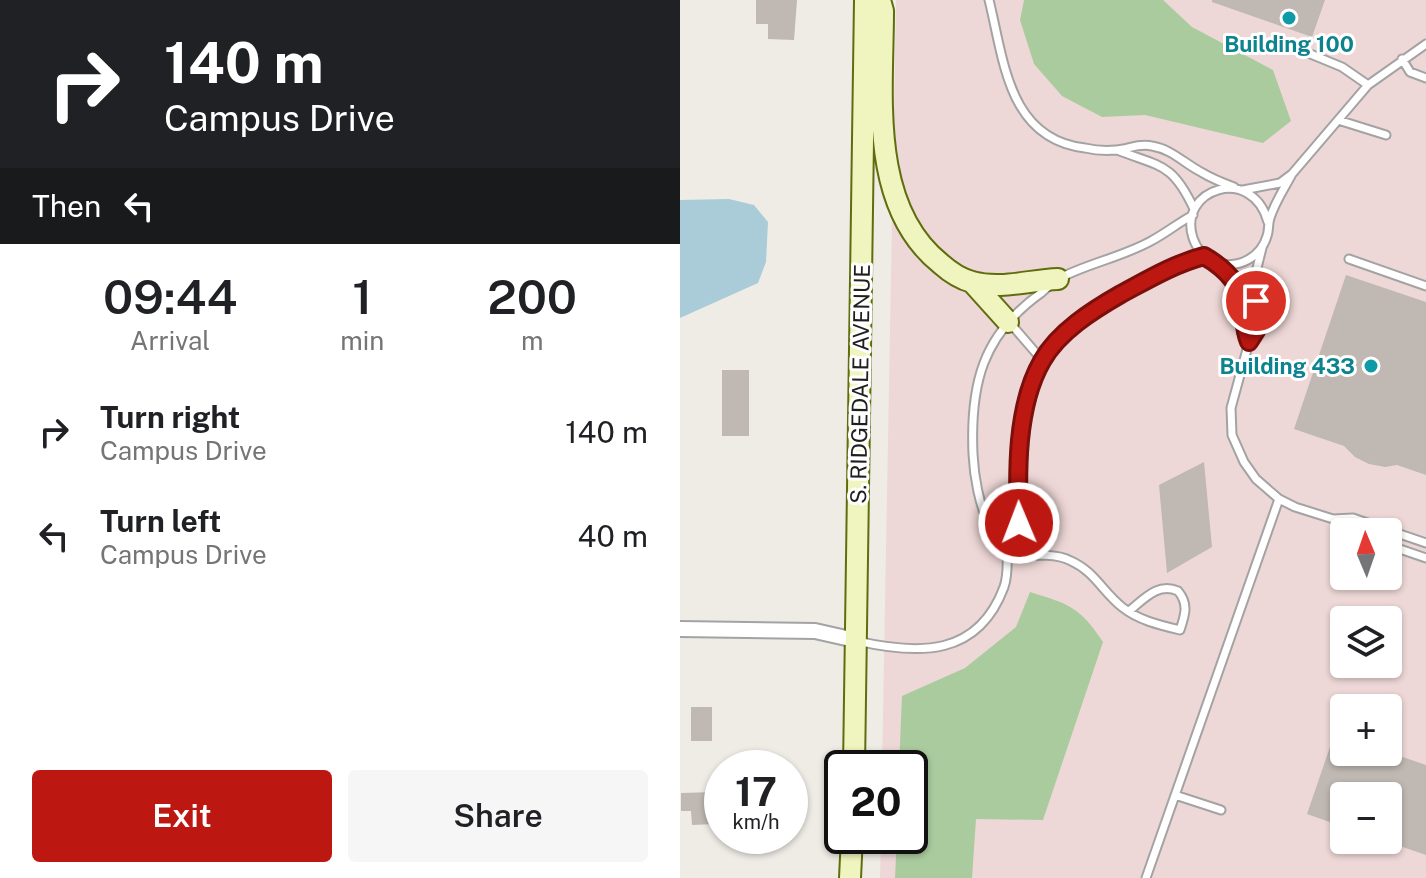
<!DOCTYPE html>
<meta charset="utf-8">
<style>
:root{--surface:#fff;--page:#f6f6f6;--text:#202124;--muted:#757577;--accent:#bd1711}
body{margin:0;font-family:"Public Sans",sans-serif;background:var(--page);color:var(--text);height:100vh;display:flex;flex-direction:column;font-size:30px;white-space:nowrap}
*{box-sizing:border-box;margin:0}
p{font-size:26px;color:var(--muted)}
.icon{flex:none;width:44px;height:44px;fill:none;stroke:currentColor;stroke-width:2;stroke-linecap:round;stroke-linejoin:round}
.map{position:relative;flex:1;overflow:hidden}
.sheet{display:flex;flex-direction:column;background:var(--surface);width:680px}
.sheet>*{flex:none}
.banner{background:#202124;color:#fff;overflow:hidden}
.needle{width:52px;rotate:358deg}
.tools{position:absolute;left:650px;top:518px;display:grid;gap:16px}
.tools a{display:grid;place-items:center;width:72px;height:72px;border-radius:8px;background:var(--surface);box-shadow:0 2px 6px #0004;font-size:40px}
.speed{position:absolute;left:24px;top:750px;display:flex;gap:16px;font-size:40px;font-weight:700;text-align:center}
.speed>*{display:grid;place-content:center;width:104px;height:104px;border-radius:50%;background:var(--surface);box-shadow:0 2px 6px #0004;line-height:1}
.speed small{font-size:20px;font-weight:400}
.speed .limit{border:4px solid #111;border-radius:12px;background:#fff;color:#111}
.pin{position:absolute;display:grid;place-items:center;width:68px;height:68px;color:#fff;margin:-34px;border:4px solid #fff;border-radius:50%;box-shadow:0 2px 8px #0007}
.me{position:absolute;width:88px;margin:-44px;rotate:359deg;stroke-linejoin:round;filter:drop-shadow(0 0 6px #0008)}
.turn{display:flex;align-items:center;gap:28px;height:168px;padding:0 32px;font-size:36px}
.turn .icon{width:104px;height:104px;stroke-width:2.5}
.turn b{display:block;font-size:56px;line-height:68px}
.then{display:flex;align-items:center;height:76px;padding:0 32px;background:#0003;gap:16px;font-size:30px}
.eta{display:flex;justify-content:space-evenly;align-items:center;height:136px;text-align:center}
.eta b{font-size:48px;font-weight:600;line-height:56px}
.cta{display:flex;gap:16px;margin-top:auto;padding:16px 32px}
.cta a{flex:1;height:92px;border-radius:8px;background:var(--accent);color:#fff;font-size:32px;font-weight:600;line-height:92px;text-align:center}
.cta a+a{background:var(--page);color:var(--text)}
ul{padding:0;list-style:none}
li{display:flex;align-items:center;gap:24px;height:104px;padding:0 32px}
li div{flex:1}
li b{display:block;font-size:30px}
li em{font-style:normal}
main{display:flex;flex:1;min-height:0}
.map>svg:first-child{display:block}
.commercial{fill:#eed8d7;fill-rule:evenodd}
.forest{fill:#aacb9e}
.water{fill:#aaccd9}
.building{fill:#bfb8b3}
.lines{fill:none;stroke-linecap:round;stroke-linejoin:round}
.service-casing{stroke:#a3a3a3;stroke-width:11}
.minor-casing{stroke:#a3a3a3;stroke-width:18}
.secondary-casing{stroke:#606d0e;stroke-width:24}
.service{stroke:#fff;stroke-width:7}
.minor{stroke:#fff;stroke-width:14}
.secondary{stroke:#f0f4be;stroke-width:20}
.route-casing{stroke:#7b0f0b;stroke-width:20}
.route{stroke:#bd1711;stroke-width:14}
.culture-dot{fill:#0f9aa8;stroke:#fff;stroke-width:3}
.labels{text-anchor:middle;stroke-width:6;stroke-linejoin:round;paint-order:stroke}
.culture-label{font-size:22px;font-weight:bold;fill:#0d838f;stroke:#fff}
.street-label{font-size:22px;fill:#1f1f1f;stroke:#fff}
</style>
<main>
<section class="sheet">
<div class="banner">
<div class="turn"><svg class="icon" aria-label="right" viewBox="0 0 24 24"><path d="M7 20v-9h11M14 6l5 5-5 5"/></svg><div><b>140 m</b>Campus Drive</div></div>
<div class="then">Then<svg class="icon" aria-label="left" viewBox="0 0 24 24"><path d="M17 20v-9H6M10 6l-5 5 5 5"/></svg></div>
</div>
<div class="eta">
<div><b>09:44</b><p>Arrival</p></div>
<div><b>1</b><p>min</p></div>
<div><b>200</b><p>m</p></div>
</div>
<ul>
<li><svg class="icon" aria-label="right" viewBox="0 0 24 24"><path d="M7 20v-9h11M14 6l5 5-5 5"/></svg><div><b>Turn right</b><p>Campus Drive</p></div><em>140 m</em></li>
<li><svg class="icon" aria-label="left" viewBox="0 0 24 24"><path d="M17 20v-9H6M10 6l-5 5 5 5"/></svg><div><b>Turn left</b><p>Campus Drive</p></div><em>40 m</em></li>
</ul>
<div class="cta"><a>Exit</a><a>Share</a></div>
</section>
<div class="map">
<svg width="746" height="878" viewBox="0 0 746 878">
<rect width="100%" height="100%" fill="#efece6"/>
<path class="commercial" d="M216 0H746V878H200L201 836H230V768H202ZM664 532H708V576H664ZM664 620H708V664H664ZM664 708H708V752H664ZM664 796H708V840H664Z"/>
<path class="forest" d="M344 0H483L512 27 593 70 611 121 583 143 465 115 422 117 382 96 354 64 340 20Z
M350 592C389 604 400 607 423 642L363 820 296 819 292 878H215L217 836H230V768H219L222 696 285 668 336 627Z"/>
<path class="water" d="M49 199 74 205 88 222 86 262 78 283 0 318V200Z"/>
<path class="building" d="M76 0H117L114 40 88 39V24H76Z
M532 0H645L632 37 532 2Z
M666 275 746 302V475L717 465 705 467 689 464 675 457 664 446 614 429Z
M42 370H69V436H42Z
M524 462 532 547 487 573 479 485Z
M11 707H32V741H11Z
M662 712 664 713V752H708L746 765V855L708 842V796H664V827L627 814Z
M34 792V824L12 825 11 811H1V793Z"/>
<g class="lines">
<g class="service-casing">
<path id="service" d="M309 0C324 60 328 139 405 148 414 150 426 151 436 150 449 149 458 143 472 146 491 149 504 163 521 172 531 178 543 183 554 187
M628 53 662 67 688 85
M722 59 730 72 746 78
M658 120 706 135
M437 150C480 167 492 162 514 209
M563 190 600 183 612 174 688 85 746 44
M588 222C572 164 497 189 513 238 517 250 526 259 538 263 559 269 581 257 587 236 589 231 588 224 590 218 595 202 604 189 612 174
M582 248 573 284 576 331 569 342 551 408 552 435 564 462 576 479 599 499 615 507 653 519 673 518 746 543
M669 259 746 286
M536 263C548 274 559 285 563 302 566 316 563 328 569 342
M330 323 362 360
M653 519 671 532
M329 540C323 536 314 532 310 525 299 507 294 475 293 454 290 385 302 335 361 293 367 288 373 282 380 278 409 263 442 257 471 241 486 233 498 223 513 215
M708 545 746 558
M329 557C348 556 374 552 391 561 414 571 423 592 442 607 458 620 479 625 500 630 505 615 509 604 498 591 478 582 464 599 449 611
M177 641C239 655 298 657 324 587 330 570 325 553 329 540 332 531 339 528 339 518 340 468 335 403 363 359 391 315 476 270 524 256
M495 795 541 810
M466 878 599 499"/>
</g>
<g class="minor-casing">
<path id="minor" d="M0 629 135 631 175 640"/>
</g>
<g class="secondary-casing">
<path id="secondary" d="M200 0 203 11C203 94 188 206 261 264 270 272 281 279 292 282 321 290 349 280 378 279
M292 282 328 322
M174 768 185 0
M170 878 172 836"/>
</g>
<use href="#service" class="service"/>
<use href="#minor" class="minor"/>
<use href="#secondary" class="secondary"/>
</g>
<g class="lines">
<g class="route-casing">
<path id="route" d="M339 523C337 473 336 406 362 361 378 332 413 310 441 294 469 279 494 264 524 256 545 268 563 285 564 311 565 323 564 330 569 342L576 331V301"/>
</g>
<use href="#route" class="route"/>
</g>
<g class="culture-dot">
<circle cx="609" cy="18" r="8"/>
<circle cx="691" cy="366" r="8"/>
</g>
<g class="labels">
<g class="culture-label">
<text x="609" y="52">Building 100</text>
<text x="675" y="374" text-anchor="end">Building 433</text>
</g>
<g class="street-label">
<text transform="translate(180 384) rotate(-89)" y="8">S. RIDGEDALE AVENUE</text>
</g>
</g>
</svg>
<div class="tools">
<a><svg class="needle" viewBox="-14 -14 28 28"><path d="M0-13l5 13h-10z" fill="#e53935"/><path d="M0 13l5-13h-10z" fill="#757577"/></svg></a>
<a><svg class="icon" aria-label="layers" viewBox="0 0 24 24"><path d="M12 4l9 5-9 5-9-5zM3 14l9 5 9-5"/></svg></a>
<a>+</a>
<a>−</a>
</div>
<div class="speed"><div>17<small>km/h</small></div><div class="limit">20</div></div>
<div class="pin" style="left:576px;top:301px;background:#d93025"><svg class="icon" aria-label="arrive" viewBox="0 0 24 24"><path d="M6 21V4h12l-3 4 3 4H6"/></svg></div>
<svg class="me" style="left:339px;top:523px" viewBox="-20 -20 40 40"><circle r="17" fill="#bd1711" stroke="#fff" stroke-width="3"/><path d="M0-11L8 9 0 5-8 9z" fill="#fff"/></svg>
</div>
</main>
